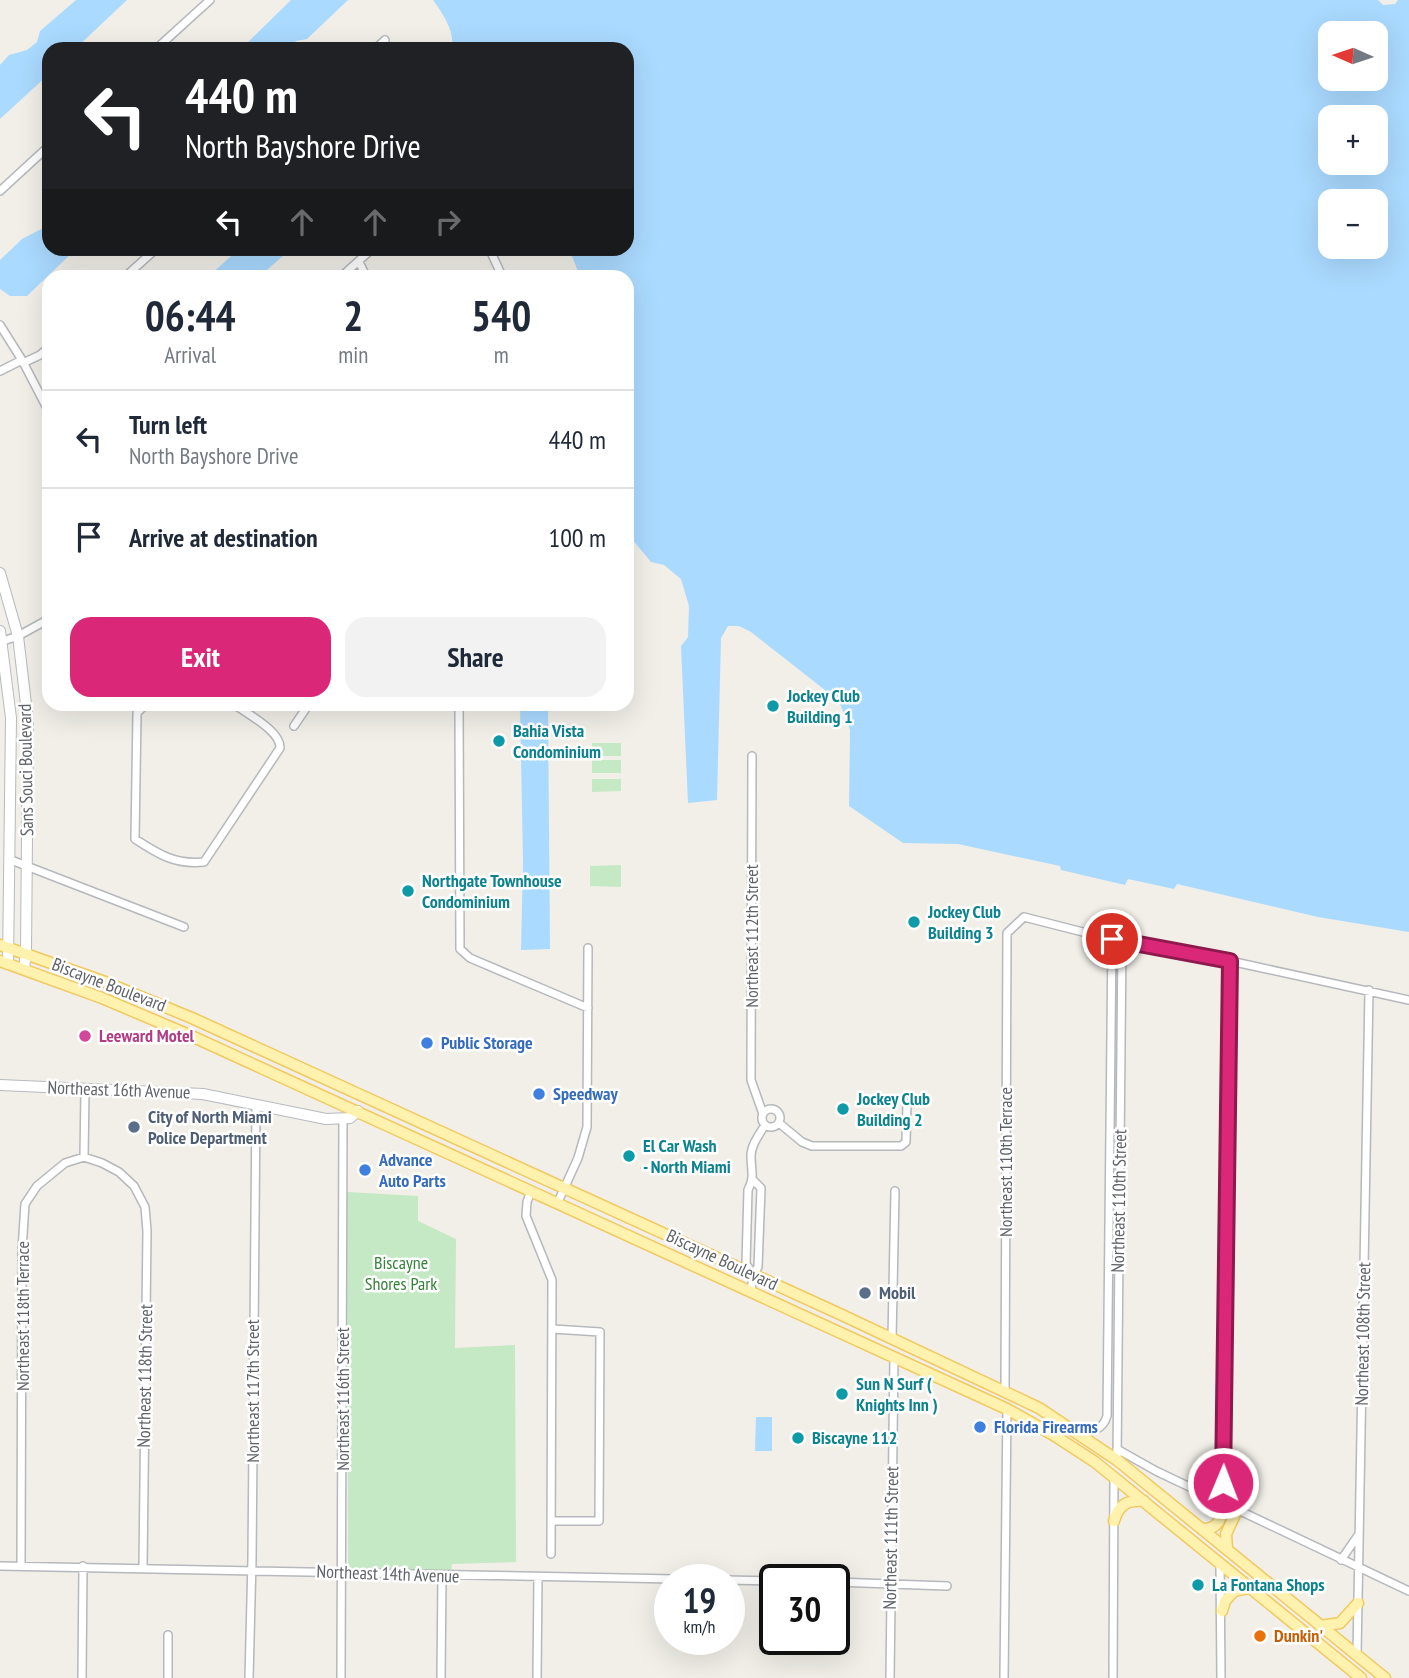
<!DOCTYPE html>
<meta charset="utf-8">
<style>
:root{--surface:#fff;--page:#f2f2f3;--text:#1f2937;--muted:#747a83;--line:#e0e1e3;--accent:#db2777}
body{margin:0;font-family:"PT Sans Narrow",sans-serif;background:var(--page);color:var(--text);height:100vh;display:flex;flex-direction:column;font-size:26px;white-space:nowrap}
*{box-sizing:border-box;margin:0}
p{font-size:23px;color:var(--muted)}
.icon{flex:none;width:38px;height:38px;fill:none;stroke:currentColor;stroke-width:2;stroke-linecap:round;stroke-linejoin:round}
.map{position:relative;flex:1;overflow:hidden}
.details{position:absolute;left:42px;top:270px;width:592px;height:441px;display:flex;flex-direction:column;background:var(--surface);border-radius:21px;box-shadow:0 7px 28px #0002}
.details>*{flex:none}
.top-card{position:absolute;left:42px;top:42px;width:592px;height:214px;border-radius:21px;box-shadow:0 7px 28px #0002;background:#202124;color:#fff;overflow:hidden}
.needle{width:46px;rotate:273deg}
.controls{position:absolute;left:1318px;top:21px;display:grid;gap:14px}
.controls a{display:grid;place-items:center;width:70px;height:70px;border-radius:14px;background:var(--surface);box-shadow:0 7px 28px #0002;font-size:35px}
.speed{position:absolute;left:654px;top:1564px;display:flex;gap:14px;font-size:35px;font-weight:700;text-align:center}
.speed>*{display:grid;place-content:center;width:91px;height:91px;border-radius:50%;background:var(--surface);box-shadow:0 7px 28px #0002;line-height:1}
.speed small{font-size:18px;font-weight:400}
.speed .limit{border:4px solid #111;border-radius:10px;background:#fff;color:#111}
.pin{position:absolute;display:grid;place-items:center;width:60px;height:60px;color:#fff;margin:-30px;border:4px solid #fff;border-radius:50%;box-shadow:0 2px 7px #0007}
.me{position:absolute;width:77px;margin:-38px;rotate:1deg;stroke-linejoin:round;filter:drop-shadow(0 0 5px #0008)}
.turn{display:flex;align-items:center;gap:24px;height:147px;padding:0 28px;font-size:32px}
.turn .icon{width:91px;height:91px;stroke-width:2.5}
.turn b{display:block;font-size:49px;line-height:60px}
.lanes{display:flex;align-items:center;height:66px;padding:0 28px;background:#0003;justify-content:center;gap:35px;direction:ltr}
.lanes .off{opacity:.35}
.eta{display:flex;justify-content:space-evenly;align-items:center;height:119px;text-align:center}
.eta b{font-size:42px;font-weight:700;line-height:49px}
.button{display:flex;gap:14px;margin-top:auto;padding:14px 28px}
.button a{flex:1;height:80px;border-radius:21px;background:var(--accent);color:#fff;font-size:28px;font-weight:700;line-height:80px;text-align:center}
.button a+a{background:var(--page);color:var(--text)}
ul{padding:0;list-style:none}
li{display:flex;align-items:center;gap:21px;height:98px;padding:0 28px;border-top:2px solid var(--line)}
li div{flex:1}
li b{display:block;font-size:26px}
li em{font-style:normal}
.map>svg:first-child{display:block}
.green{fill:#c5e8c5}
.water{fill:#aadaff;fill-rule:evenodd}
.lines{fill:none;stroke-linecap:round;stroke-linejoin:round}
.street-casing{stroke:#b5b8bc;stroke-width:10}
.secondary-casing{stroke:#b6babf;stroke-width:12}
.primary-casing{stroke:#f2c960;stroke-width:13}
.street{stroke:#fff;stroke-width:7}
.secondary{stroke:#fff;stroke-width:10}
.primary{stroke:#fff2af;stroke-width:10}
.route-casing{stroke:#8e194d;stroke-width:18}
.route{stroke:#db2777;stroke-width:12}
.culture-dot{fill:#0f9aa8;stroke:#fff;stroke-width:2.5}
.hotel-dot{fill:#d1479c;stroke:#fff;stroke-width:2.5}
.shop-dot{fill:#3f7fe0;stroke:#fff;stroke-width:2.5}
.service-dot{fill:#5c6f8a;stroke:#fff;stroke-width:2.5}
.food-dot{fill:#e8710a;stroke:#fff;stroke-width:2.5}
.labels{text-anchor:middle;stroke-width:5;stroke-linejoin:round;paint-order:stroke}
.culture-label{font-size:18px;font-weight:bold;fill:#0d838f;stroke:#fff;text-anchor:start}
.street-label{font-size:18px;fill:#5f6368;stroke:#fff}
.hotel-label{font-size:18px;font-weight:bold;fill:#b23c85;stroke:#fff;text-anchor:start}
.shop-label{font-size:18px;font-weight:bold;fill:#366cbe;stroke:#fff;text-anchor:start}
.service-label{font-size:18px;font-weight:bold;fill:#4e5e75;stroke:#fff;text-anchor:start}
.park-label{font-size:18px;fill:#348238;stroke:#fff}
.food-label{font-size:18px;font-weight:bold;fill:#c56008;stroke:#fff;text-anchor:start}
</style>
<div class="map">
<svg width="1409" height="1678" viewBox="0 0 1409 1678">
<rect width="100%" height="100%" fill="#f1efe8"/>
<path class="green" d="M592 743H621V756H592Z
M592 760H621V773H592Z
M592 779H621V791L592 792Z
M621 865V887L590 886V866Z
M347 1192 418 1196V1221L456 1239 455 1348 515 1345 516 1562 452 1564 451 1571 352 1569 348 1564Z"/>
<path class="water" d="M76 0H127L75 49H49V74L0 119V65L9 55 27 50 37 42 40 31Z
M291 0H348L307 39 296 41 288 49H241Z
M433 0H1378L1383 5 1395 4 1398 0H1409V932L1318 917 1177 884 1174 889 1128 879 1125 885 1061 870 1060 866 958 844 903 843 849 806 850 730 839 701 751 632 739 626H728L721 638 717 800 688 803 681 646 688 637 689 606 681 579 664 565 651 562 632 539 627 538 626 276H580L569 249 626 248V49H452C455 31 443 14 433 0ZM1330 33H1376V79H1330ZM1330 117H1376V163H1330ZM1330 201H1376V247H1330Z
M49 225V248L76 249 27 296H10L0 289V260L22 239Z
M239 249V248L291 249 260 276H209Z
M520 704H548L550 949 521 950 523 861Z
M756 1417H772V1451H755Z"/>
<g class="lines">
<g class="street-casing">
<path id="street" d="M156 49 210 0
M375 49 385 40
M0 191 49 146
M489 248 502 276
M359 262 366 276
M126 276 157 248
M342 276 373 248
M0 325 22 360 49 412
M23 363 40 355 49 347
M0 371 22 360
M3 641 18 636 49 619
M146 704 137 713 135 839C158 854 175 865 204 862L280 748C281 731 247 714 234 704
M459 704 460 949 470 958 588 1008
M294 726 309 704
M752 756 751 1080 763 1114
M11 860 184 927
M762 1118a9 9 0 1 1 18 0a9 9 0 1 1-18 0Z
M779 1123 802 1142 812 1146H901L906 1142 907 1104
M84 1157 85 1090
M531 1191 527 1202 526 1216 552 1280 551 1554
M558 1202 578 1158 587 1127 588 948
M751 1271 746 1264 748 1190C755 1177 751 1170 751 1156 751 1145 759 1135 765 1125
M751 1291 753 1275 758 1267 761 1188 753 1180
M892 1339 895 1191
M1005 1390 1007 933 1024 917 1122 942 1230 961 1409 1000
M1079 1433C1092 1432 1103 1430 1107 1416L1112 939
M1117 1449 1156 1471 1409 1591
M1117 1460 1122 942
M1223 1503 1230 961
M552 1521H599L600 1332 553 1329
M1341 1560 1359 1534
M1220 1564 1221 1678
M0 1566 775 1581
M21 1566 22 1250 25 1204 37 1186 65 1163 84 1157 102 1163 119 1172 134 1186 145 1207 147 1231 143 1567
M835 1582 947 1586
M1357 1655 1369 990
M82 1678 83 1566
M168 1678V1635
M249 1678 252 1560 256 1105
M341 1678 343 1119
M441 1678 442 1576
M537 1678 538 1577
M890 1678 894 1357
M1004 1678 1007 1409
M1113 1678 1114 1477"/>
</g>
<g class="secondary-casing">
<path id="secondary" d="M0 573 18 636 28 721 26 953 24 969
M0 631 11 718 8 964
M0 1085 203 1094 326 1119 350 1118 358 1111"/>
</g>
<g class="primary-casing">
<path id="primary" d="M0 945 105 982 192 1018 842 1315 1039 1408 1117 1460 1385 1678
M0 961 102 998 187 1034 1007 1409 1055 1436 1095 1462 1361 1678
M1114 1521C1119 1504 1127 1500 1144 1501
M1203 1529C1219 1529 1222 1518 1223 1503
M1227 1549 1226 1534 1237 1510
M1222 1611 1225 1601 1234 1591 1249 1588
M1320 1626 1340 1623 1358 1603"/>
</g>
<use href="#street" class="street"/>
<use href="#secondary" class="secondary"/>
<use href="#primary" class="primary"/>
</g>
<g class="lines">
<g class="route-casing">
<path id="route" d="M1112 939 1230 961 1223 1483"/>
</g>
<use href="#route" class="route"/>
</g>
<g class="culture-dot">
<circle cx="773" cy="706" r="7"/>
<circle cx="499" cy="741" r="7"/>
<circle cx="408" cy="891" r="7"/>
<circle cx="914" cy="922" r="7"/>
<circle cx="843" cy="1109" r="7"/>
<circle cx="629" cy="1156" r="7"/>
<circle cx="842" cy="1394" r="7"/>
<circle cx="798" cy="1438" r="7"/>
<circle cx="1198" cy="1585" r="7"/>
</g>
<circle class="hotel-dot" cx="85" cy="1036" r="7"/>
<g class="shop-dot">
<circle cx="427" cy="1043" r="7"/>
<circle cx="539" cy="1094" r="7"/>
<circle cx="365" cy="1170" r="7"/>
<circle cx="980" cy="1427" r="7"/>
</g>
<g class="service-dot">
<circle cx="134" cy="1127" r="7"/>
<circle cx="865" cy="1293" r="7"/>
</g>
<circle class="food-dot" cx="1260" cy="1636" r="7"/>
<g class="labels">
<g class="culture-label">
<text x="787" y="702">Jockey Club<tspan x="787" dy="21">Building 1</tspan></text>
<text x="513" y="737">Bahia Vista<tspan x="513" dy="21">Condominium</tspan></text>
<text x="422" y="887">Northgate Townhouse<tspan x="422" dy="21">Condominium</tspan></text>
<text x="928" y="918">Jockey Club<tspan x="928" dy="21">Building 3</tspan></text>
<text x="857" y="1105">Jockey Club<tspan x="857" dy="21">Building 2</tspan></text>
<text x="643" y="1152">El Car Wash<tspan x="643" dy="21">- North Miami</tspan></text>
<text x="856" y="1390">Sun N Surf (<tspan x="856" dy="21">Knights Inn )</tspan></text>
<text x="812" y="1444">Biscayne 112</text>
<text x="1212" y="1591">La Fontana Shops</text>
</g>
<g class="street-label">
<text transform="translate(26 770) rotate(-91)" y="6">Sans Souci Boulevard</text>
<text transform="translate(752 936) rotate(-90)" y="6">Northeast 112th Street</text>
<text transform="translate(109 985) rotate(21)" y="6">Biscayne Boulevard</text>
<text transform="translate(119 1090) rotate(2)" y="6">Northeast 16th Avenue</text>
<text transform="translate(1006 1162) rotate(-90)" y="6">Northeast 110th Terrace</text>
<text transform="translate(1119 1201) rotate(-89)" y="6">Northeast 110th Street</text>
<text transform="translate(722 1260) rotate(25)" y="6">Biscayne Boulevard</text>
<text transform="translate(23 1316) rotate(-90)" y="6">Northeast 118th Terrace</text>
<text transform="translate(1363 1334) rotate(-89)" y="6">Northeast 108th Street</text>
<text transform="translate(145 1376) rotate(-89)" y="6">Northeast 118th Street</text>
<text transform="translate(253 1391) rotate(-90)" y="6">Northeast 117th Street</text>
<text transform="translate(343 1399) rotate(-90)" y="6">Northeast 116th Street</text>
<text transform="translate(891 1538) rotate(-89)" y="6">Northeast 111th Street</text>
<text transform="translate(388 1574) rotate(2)" y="6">Northeast 14th Avenue</text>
</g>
<g class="hotel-label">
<text x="99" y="1042">Leeward Motel</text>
</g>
<g class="shop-label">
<text x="441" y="1049">Public Storage</text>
<text x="553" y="1100">Speedway</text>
<text x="379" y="1166">Advance<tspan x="379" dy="21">Auto Parts</tspan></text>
<text x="994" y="1433">Florida Firearms</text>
</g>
<g class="service-label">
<text x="148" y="1123">City of North Miami<tspan x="148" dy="21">Police Department</tspan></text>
<text x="879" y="1299">Mobil</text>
</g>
<g class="park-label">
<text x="401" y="1269">Biscayne<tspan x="401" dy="21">Shores Park</tspan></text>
</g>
<g class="food-label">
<text x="1274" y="1642">Dunkin'</text>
</g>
</g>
</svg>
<div class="controls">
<a><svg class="needle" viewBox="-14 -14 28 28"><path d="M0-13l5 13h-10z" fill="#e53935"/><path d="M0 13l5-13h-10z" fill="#747a83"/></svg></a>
<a>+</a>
<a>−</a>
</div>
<div class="speed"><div>19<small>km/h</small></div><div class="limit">30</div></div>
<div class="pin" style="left:1112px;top:939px;background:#d93025"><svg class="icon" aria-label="arrive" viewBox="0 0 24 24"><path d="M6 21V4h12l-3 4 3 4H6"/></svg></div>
<svg class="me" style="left:1223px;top:1483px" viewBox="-20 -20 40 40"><circle r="17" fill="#db2777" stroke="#fff" stroke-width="3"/><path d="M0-11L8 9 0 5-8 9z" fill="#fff"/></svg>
<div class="top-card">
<div class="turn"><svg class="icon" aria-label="left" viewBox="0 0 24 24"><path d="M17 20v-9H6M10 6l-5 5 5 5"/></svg><div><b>440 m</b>North Bayshore Drive</div></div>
<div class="lanes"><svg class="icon" aria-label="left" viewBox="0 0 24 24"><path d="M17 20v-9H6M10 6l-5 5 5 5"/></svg><svg class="icon off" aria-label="ahead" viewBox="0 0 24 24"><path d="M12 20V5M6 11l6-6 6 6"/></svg><svg class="icon off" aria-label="ahead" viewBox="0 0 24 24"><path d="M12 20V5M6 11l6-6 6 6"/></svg><svg class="icon off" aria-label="right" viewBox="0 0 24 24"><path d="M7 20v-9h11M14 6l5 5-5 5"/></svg></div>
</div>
<section class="details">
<div class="eta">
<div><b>06:44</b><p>Arrival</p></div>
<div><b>2</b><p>min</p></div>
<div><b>540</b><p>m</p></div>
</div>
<ul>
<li><svg class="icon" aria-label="left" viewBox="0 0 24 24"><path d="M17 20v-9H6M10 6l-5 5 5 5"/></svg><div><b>Turn left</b><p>North Bayshore Drive</p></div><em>440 m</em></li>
<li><svg class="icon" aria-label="arrive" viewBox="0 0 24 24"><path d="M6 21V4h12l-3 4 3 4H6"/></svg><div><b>Arrive at destination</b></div><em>100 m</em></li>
</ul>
<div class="button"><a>Exit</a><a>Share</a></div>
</section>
</div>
